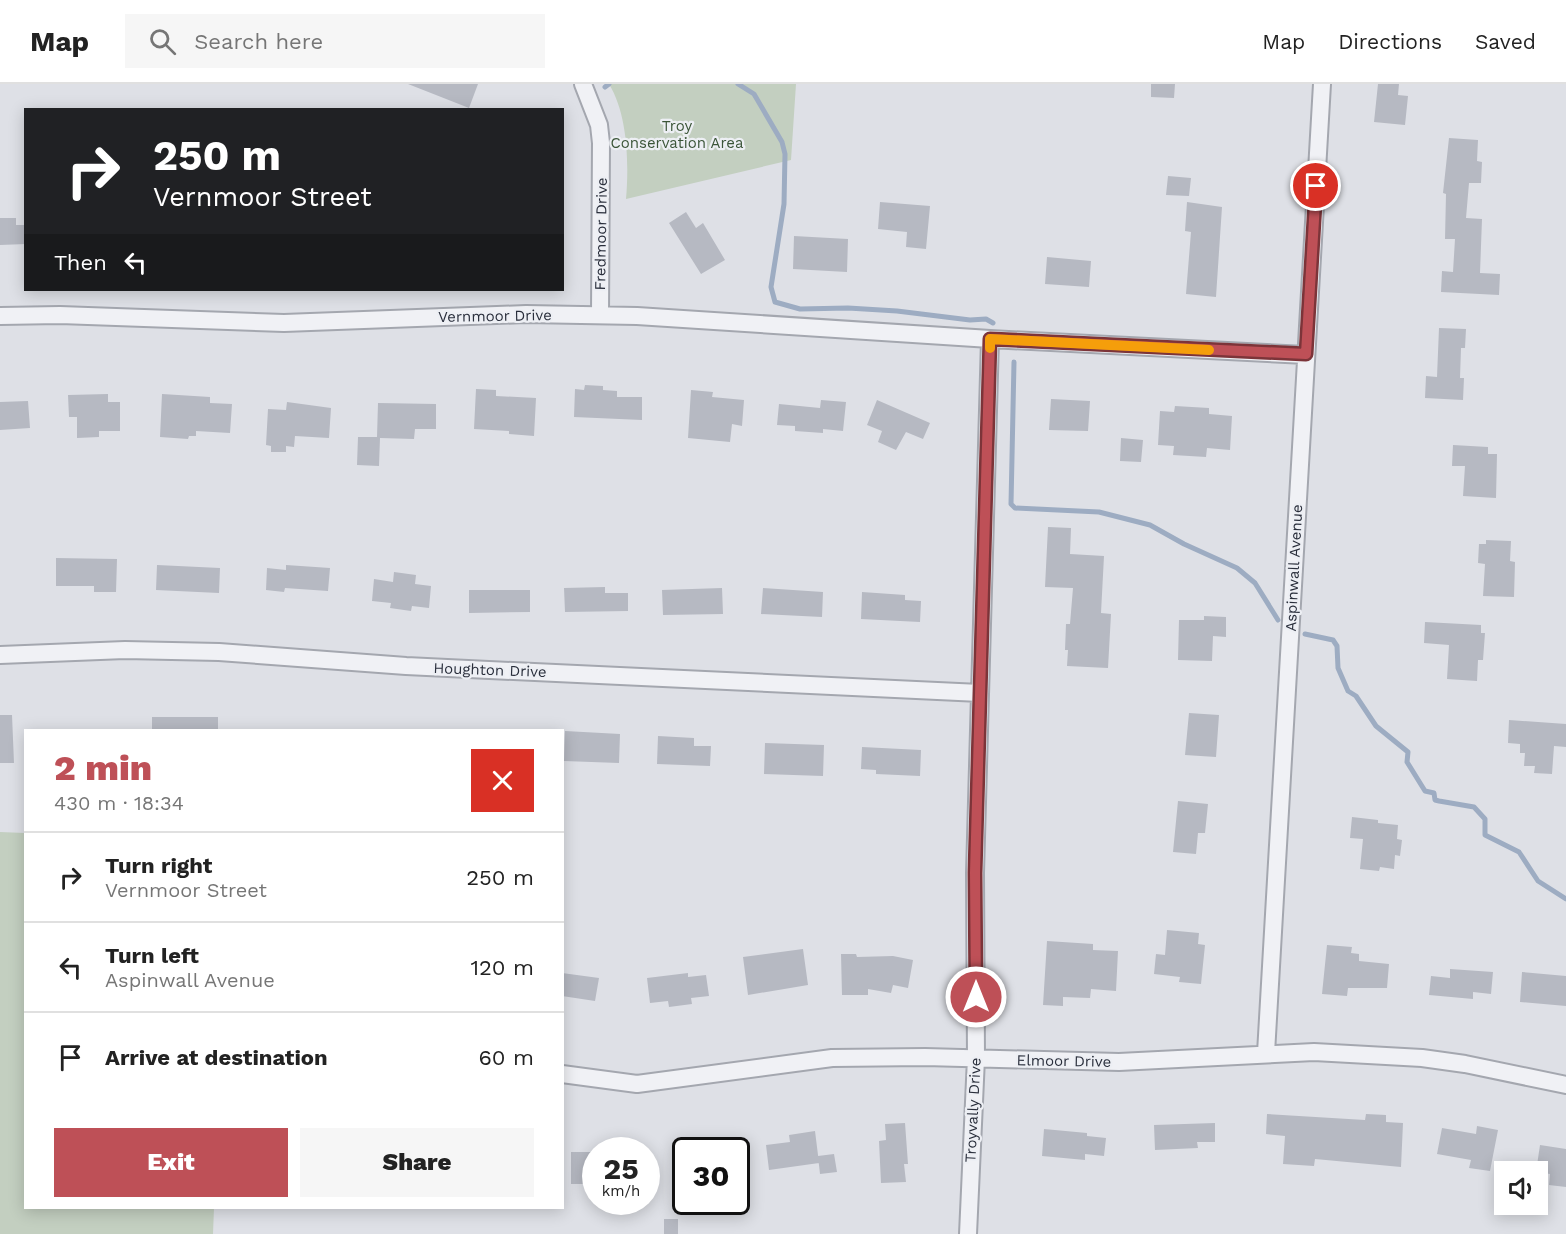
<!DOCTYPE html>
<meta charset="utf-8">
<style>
:root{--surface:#fff;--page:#f6f6f6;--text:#222;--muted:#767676;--line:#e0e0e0;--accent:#be5057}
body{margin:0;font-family:"Work Sans",sans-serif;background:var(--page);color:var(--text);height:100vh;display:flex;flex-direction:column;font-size:22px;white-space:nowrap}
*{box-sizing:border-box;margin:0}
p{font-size:20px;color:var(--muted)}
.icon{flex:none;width:33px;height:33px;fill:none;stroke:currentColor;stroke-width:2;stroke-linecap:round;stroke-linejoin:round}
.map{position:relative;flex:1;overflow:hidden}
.drawer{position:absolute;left:24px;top:645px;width:540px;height:480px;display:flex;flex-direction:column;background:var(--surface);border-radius:0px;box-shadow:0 3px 15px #0003}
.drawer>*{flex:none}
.hud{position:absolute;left:24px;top:24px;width:540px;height:183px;border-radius:0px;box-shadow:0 3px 15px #0003;background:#202124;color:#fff;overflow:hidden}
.controls{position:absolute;left:1494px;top:1077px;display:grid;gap:12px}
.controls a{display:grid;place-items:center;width:54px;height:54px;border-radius:0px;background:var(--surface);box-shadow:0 3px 15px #0003;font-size:30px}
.speed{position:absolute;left:582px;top:1053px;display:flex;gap:12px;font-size:30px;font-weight:700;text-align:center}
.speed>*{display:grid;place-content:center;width:78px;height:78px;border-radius:50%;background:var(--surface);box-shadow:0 3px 15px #0003;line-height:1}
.speed small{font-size:15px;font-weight:400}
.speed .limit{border:3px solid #111;border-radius:9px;background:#fff;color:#111}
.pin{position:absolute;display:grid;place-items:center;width:51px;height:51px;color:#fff;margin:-26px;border:3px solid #fff;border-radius:50%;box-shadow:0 2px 6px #0007}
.me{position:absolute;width:66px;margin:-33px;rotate:0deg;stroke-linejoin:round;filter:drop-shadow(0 0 4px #0008)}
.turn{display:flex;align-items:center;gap:21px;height:126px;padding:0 30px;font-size:27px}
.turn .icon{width:78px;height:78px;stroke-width:2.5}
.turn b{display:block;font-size:42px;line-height:51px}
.then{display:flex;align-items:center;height:57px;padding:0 30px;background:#0003;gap:12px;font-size:22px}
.round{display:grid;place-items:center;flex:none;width:63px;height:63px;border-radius:0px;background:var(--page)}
.head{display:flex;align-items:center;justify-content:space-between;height:102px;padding:0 30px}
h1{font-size:36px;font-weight:800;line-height:45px;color:var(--accent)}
.cta{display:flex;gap:12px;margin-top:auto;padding:12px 30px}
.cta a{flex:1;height:69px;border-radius:0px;background:var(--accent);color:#fff;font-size:24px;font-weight:800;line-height:69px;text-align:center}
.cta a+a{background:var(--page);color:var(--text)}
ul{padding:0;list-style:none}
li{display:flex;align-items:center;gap:18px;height:90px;padding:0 30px;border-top:2px solid var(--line)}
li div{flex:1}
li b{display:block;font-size:22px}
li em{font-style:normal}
header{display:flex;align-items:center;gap:36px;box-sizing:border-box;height:84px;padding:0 30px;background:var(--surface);border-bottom:2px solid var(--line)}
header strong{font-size:28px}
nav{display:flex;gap:33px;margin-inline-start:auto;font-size:21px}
.search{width:420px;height:54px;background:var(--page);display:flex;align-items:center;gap:15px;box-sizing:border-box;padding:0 21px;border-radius:0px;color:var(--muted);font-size:22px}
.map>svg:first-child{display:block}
.green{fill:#c3cfc0}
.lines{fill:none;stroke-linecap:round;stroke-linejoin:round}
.stream{stroke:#9dacc2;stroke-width:5}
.building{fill:#b6b9c2}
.street-casing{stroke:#a4a7af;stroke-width:20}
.street{stroke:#f0f1f5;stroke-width:16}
.route-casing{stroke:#7c3439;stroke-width:15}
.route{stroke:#be5057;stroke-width:10}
.slow{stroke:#f59e0b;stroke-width:10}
.labels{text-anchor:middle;stroke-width:4.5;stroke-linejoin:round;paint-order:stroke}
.park-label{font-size:15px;fill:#3b5538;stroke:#edeff4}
.street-label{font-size:15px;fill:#292e3b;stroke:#edeff4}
</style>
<header>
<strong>Map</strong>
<div class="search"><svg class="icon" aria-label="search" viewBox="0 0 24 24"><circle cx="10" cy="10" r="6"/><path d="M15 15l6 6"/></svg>Search here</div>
<nav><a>Map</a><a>Directions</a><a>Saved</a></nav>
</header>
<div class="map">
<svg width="1566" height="1150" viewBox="0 0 1566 1150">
<rect width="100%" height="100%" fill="#dee0e6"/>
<path class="green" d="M609 0H796L791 76 626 115C629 80 628 31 609 0Z
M0 748 25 749 26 1124H214L213 1150H0Z"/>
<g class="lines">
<path class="stream" d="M738 0 754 10 782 58 785 70 784 120 771 203 775 218 800 225 848 224 897 227 970 236 986 235 993 239
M605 3 609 0
M1014 278 1011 420 1015 424 1099 428 1150 441 1184 460 1237 484 1255 499 1278 536
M1305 550 1333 556 1337 562 1338 584 1348 607 1356 612 1376 642 1408 668 1407 678 1425 707 1434 709 1435 716 1439 717 1474 723 1485 735V751L1519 768 1538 797 1566 815"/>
</g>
<path class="building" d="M408 0H478L469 24Z
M1151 0H1175L1174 14 1151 13Z
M1378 0H1399L1398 11 1408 12 1405 41 1374 38Z
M1449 54 1478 56 1477 77 1482 78 1481 99H1469L1466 134 1482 135 1480 189 1500 190 1499 211 1441 208 1442 187 1453 188 1455 155H1445L1446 110 1443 109Z
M1168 92 1191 94 1189 112 1166 111Z
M880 118 930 122 926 165 906 163 907 148 878 145Z
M1187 118 1222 123 1216 213 1186 210 1191 148 1185 147Z
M686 128 696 144 703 139 725 176 701 190 669 139Z
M0 134H16V141H26V160L0 161Z
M794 152 848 155 847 188 793 185Z
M1047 173 1091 177 1089 203 1045 200Z
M1439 244 1466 245 1465 264H1461L1460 294H1464L1463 316 1425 314 1426 292 1437 293Z
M585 301 603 302V306L617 307V313H642V336L574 333 575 305 584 306Z
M476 305 496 306V312L536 314 534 352 509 350V347L474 345Z
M691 306 713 308 712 313 744 316 742 342 732 340 730 358 688 354Z
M108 310V318H120V347H99V353L77 354V333H69L68 311Z
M162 310 210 313V319L232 320 230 349 196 347V352H189L188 355 160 353Z
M1051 315 1090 317 1088 347 1049 346Z
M821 316 846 318 843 347 823 345V349L795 347V342L777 341 779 320 820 324Z
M877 316 930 339 923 355 906 348 896 366 878 358 882 347 867 341Z
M28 317 30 344 0 346V318Z
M287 318 331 324 329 354 295 352 294 363 286 362V368H271V362L266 361 268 325 286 326Z
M378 319 436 320V345H415L414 355 380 354 379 382 357 381 358 353H377Z
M1175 322 1209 324V330L1232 332 1230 366 1207 364 1206 373 1173 371 1174 362 1158 361 1160 327 1174 328Z
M1121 354 1143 356 1141 378 1120 377Z
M1453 361 1488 363V370H1497L1496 414 1463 412 1465 382H1452Z
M1048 443 1071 444 1070 470 1104 472 1101 529 1111 530 1108 584 1067 582 1068 566H1065L1066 540H1070L1073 504 1045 503Z
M1486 456 1511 457 1510 477 1515 478 1514 513 1483 512 1485 480 1478 479 1479 460H1486Z
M56 474 117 475 116 508H94V502H56Z
M157 481 220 484 219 509 156 506Z
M286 481 330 484 328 507 285 504 284 508 266 506 267 484 286 486Z
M394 488 416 491 415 500 431 502 429 524 412 522 411 527 390 524 391 519 372 517 374 495 393 498Z
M605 503V509H628V527L565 528 564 504Z
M722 504 723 530 663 531 662 506Z
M763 504 823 508 822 533 761 530Z
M469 506H530V528L469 529Z
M862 508 905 511V516L921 517 920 538 861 535Z
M1204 532 1226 533V553L1213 552 1212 577 1178 576 1179 536H1204Z
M1425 538 1481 541V549H1485L1483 576H1478L1477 597 1447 595 1449 561 1424 559Z
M1189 629 1219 631 1216 673 1185 671Z
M0 631H12L14 679H0Z
M152 633H218V646H152Z
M1509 636 1566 640V663L1554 662 1552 690 1534 689 1535 682H1524L1525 669H1520V660L1508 659Z
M565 647 620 650 619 679 564 677Z
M658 652 694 654V662H711L710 682 657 680Z
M765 659 824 661 823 692 764 690Z
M862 663 921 666 920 692 876 690V686L861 685Z
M1178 717 1208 720 1205 749H1198L1196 770 1173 768Z
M1352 733 1378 736V739L1398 741 1397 755 1402 756 1400 772 1395 771 1394 785 1380 783 1379 787 1360 785 1363 755 1350 754Z
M1167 846 1199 849 1198 860 1205 861 1201 900 1179 898 1180 893 1154 890 1156 870 1165 871Z
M1047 857 1093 860V866L1118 867 1116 907 1091 905 1090 914 1063 913V922L1043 921Z
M1327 861 1352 863 1351 869 1359 870V877L1389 880 1387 904H1348L1347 912 1322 910Z
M803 865 808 901 748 911 743 873Z
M841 870H856L857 873 893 872 913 876 908 904 893 901 891 909 868 905V911H842Z
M1450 885 1493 888 1491 910 1473 908V915L1429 911 1431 892 1450 894Z
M1522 888 1566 892V922L1520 918Z
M562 889 599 894 595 917 562 912Z
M688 889V893L706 891 709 912 691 914 692 920 669 923 668 917 650 919 647 894Z
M1267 1030 1365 1036 1366 1030 1386 1031V1038L1403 1039 1401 1083 1315 1075 1314 1082 1283 1080 1285 1052 1266 1050Z
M905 1039 908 1080H904L906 1098 881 1099 879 1057 886 1056 885 1040Z
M1215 1039V1058H1197L1198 1064 1155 1066 1154 1041Z
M1477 1042 1498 1046 1490 1087 1469 1084 1471 1076 1437 1070 1442 1044 1476 1050Z
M1044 1045 1087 1049V1052L1106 1054 1104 1072 1085 1070V1076L1042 1072Z
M815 1047 819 1079 769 1086 766 1061 790 1058 789 1051Z
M1540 1061 1566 1065V1103L1549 1101 1550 1090 1536 1088Z
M571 1068H596L593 1100H571Z
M834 1070 837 1088 820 1090 818 1072Z
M664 1135H678V1150H664Z"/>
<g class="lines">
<g class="street-casing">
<path id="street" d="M583 0 599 41 601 59 600 231
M0 232 60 231 284 239 526 230 637 232 990 255 1306 271
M0 571 125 566 219 568 406 582 980 609
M1266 969 1322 0
M562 990 637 1000 832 974 925 973 1119 978 1314 968 1422 974 1465 980 1566 1001
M968 1150 976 974 975 789 990 255"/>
</g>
<use href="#street" class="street"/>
</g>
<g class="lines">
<g class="route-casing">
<path id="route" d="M976 913 975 789 990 255 1306 270 1316 102"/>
</g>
<use href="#route" class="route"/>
<path class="slow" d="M990 264V255L1209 266"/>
</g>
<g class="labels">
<g class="park-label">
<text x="677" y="47">Troy<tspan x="677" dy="17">Conservation Area</tspan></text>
</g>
<g class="street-label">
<text transform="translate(601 150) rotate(-89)" y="5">Fredmoor Drive</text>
<text transform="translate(495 232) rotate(-1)" y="5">Vernmoor Drive</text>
<text transform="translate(1294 484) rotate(-87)" y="5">Aspinwall Avenue</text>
<text transform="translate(490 586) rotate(2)" y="5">Houghton Drive</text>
<text transform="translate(1064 977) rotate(1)" y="5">Elmoor Drive</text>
<text transform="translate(973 1026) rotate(-87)" y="5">Troyvally Drive</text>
</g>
</g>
</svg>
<div class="controls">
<a><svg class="icon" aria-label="sound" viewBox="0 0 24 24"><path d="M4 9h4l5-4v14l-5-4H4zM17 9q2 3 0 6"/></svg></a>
</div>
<div class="speed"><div>25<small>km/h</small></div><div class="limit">30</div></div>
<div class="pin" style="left:1316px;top:102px;background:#d93025"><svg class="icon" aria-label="arrive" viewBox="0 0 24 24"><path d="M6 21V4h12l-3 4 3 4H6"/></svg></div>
<svg class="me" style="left:976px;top:913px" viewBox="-20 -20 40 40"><circle r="17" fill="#be5057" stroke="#fff" stroke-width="3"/><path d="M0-11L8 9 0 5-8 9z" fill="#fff"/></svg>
<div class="hud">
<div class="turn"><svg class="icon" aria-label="right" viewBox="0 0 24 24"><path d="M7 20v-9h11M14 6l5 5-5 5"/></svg><div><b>250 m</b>Vernmoor Street</div></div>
<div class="then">Then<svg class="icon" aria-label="left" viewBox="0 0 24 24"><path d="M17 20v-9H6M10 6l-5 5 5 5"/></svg></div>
</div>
<section class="drawer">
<div class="head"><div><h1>2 min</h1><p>430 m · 18:34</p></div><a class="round" style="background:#d93025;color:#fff"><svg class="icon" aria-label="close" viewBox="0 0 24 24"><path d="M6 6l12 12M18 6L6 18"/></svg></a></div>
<ul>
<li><svg class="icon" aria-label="right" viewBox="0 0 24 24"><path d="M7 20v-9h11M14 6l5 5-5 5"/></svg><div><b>Turn right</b><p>Vernmoor Street</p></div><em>250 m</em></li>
<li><svg class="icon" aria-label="left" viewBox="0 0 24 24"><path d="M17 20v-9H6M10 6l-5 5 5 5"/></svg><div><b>Turn left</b><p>Aspinwall Avenue</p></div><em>120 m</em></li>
<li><svg class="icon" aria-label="arrive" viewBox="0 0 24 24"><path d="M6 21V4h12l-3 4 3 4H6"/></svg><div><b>Arrive at destination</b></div><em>60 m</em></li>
</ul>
<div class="cta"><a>Exit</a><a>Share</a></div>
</section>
</div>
